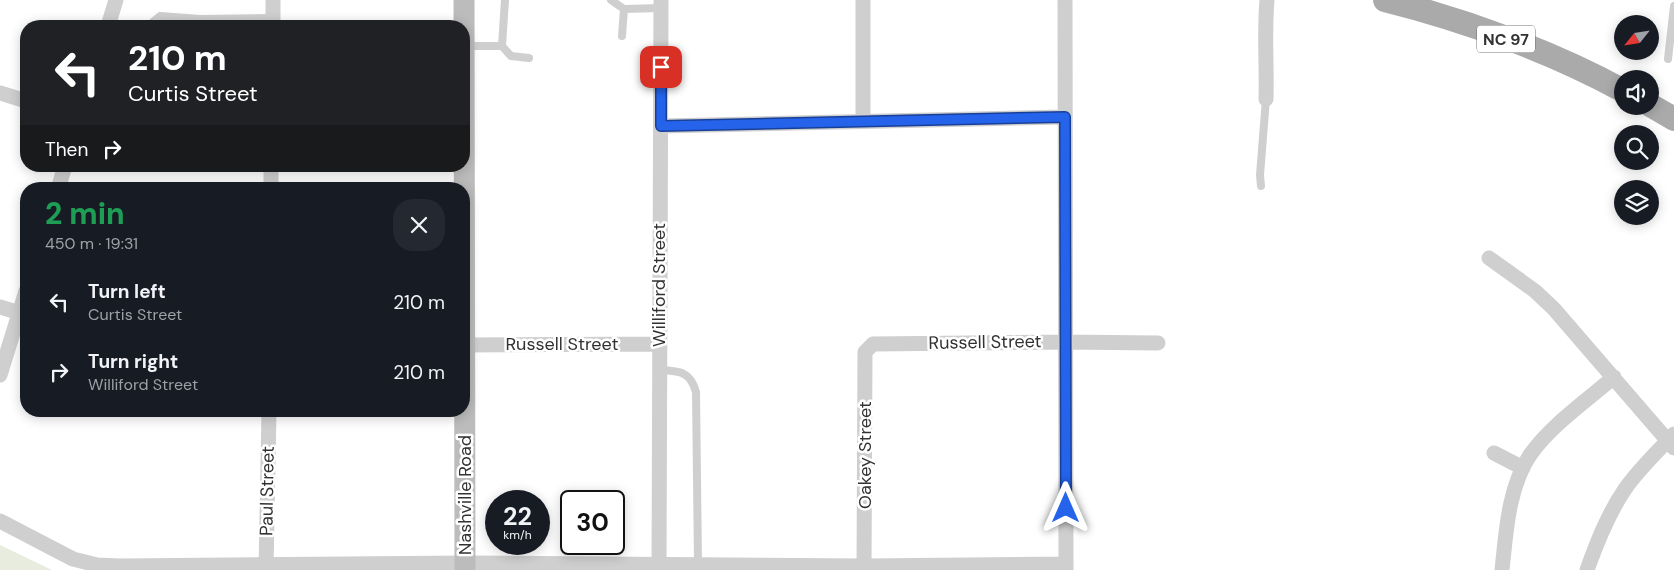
<!DOCTYPE html>
<meta charset="utf-8">
<style>
:root{--surface:#171b24;--page:#242831;--text:#f1f3f6;--muted:#9ea1a6}
body{margin:0;font-family:"DM Sans",sans-serif;background:var(--page);color:var(--text);height:100vh;display:flex;flex-direction:column;font-size:19px;white-space:nowrap}
*{box-sizing:border-box;margin:0}
p{font-size:16px;color:var(--muted)}
.icon{flex:none;width:28px;height:28px;fill:none;stroke:currentColor;stroke-width:2;stroke-linecap:round;stroke-linejoin:round}
.map{position:relative;flex:1;overflow:hidden}
.sheet{position:absolute;left:20px;top:182px;width:450px;height:235px;display:flex;flex-direction:column;background:var(--surface);border-radius:20px;box-shadow:0 2px 12px #0003}
.sheet>*{flex:none}
.guide{position:absolute;left:20px;top:20px;width:450px;height:152px;border-radius:20px;box-shadow:0 2px 12px #0003;background:#202124;color:#fff;overflow:hidden}
.needle{width:32px;rotate:240deg}
.controls{position:absolute;left:1614px;top:15px;display:grid;gap:10px}
.controls a{display:grid;place-items:center;width:45px;height:45px;border-radius:50%;background:var(--surface);box-shadow:0 2px 12px #0003;font-size:25px}
.speed{position:absolute;left:485px;top:490px;display:flex;gap:10px;font-size:25px;font-weight:700;text-align:center}
.speed>*{display:grid;place-content:center;width:65px;height:65px;border-radius:50%;background:var(--surface);box-shadow:0 2px 12px #0003;line-height:1}
.speed small{font-size:12px;font-weight:400}
.speed .limit{border:2px solid #111;border-radius:8px;background:#fff;color:#111}
.pin{position:absolute;display:grid;place-items:center;width:42px;height:42px;color:#fff;margin:-21px;border-radius:10px;box-shadow:0 2px 8px #0006}
.me{position:absolute;width:55px;margin:-28px;rotate:0deg;stroke-linejoin:round;filter:drop-shadow(0 0 4px #0008)}
.turn{display:flex;align-items:center;gap:18px;height:105px;padding:0 25px;font-size:22px}
.turn .icon{width:65px;height:65px;stroke-width:2.5}
.turn b{display:block;font-size:35px;line-height:42px}
.then{display:flex;align-items:center;height:48px;padding:0 25px;background:#0003;gap:10px;font-size:19px}
.round{display:grid;place-items:center;flex:none;width:52px;height:52px;border-radius:20px;background:var(--page)}
.head{display:flex;align-items:center;justify-content:space-between;height:85px;padding:0 25px}
h1{font-size:30px;font-weight:800;line-height:38px;color:#1e9e55}
ul{padding:0;list-style:none}
li{display:flex;align-items:center;gap:15px;height:70px;padding:0 25px}
li div{flex:1}
li b{display:block;font-size:19px}
li em{font-style:normal}
.map>svg:first-child{display:block}
.green{fill:#e7ecde}
.lines{fill:none;stroke-linecap:round;stroke-linejoin:round}
.service{stroke:#cfcfcf;stroke-width:8}
.minor{stroke:#cfcfcf;stroke-width:15}
.secondary{stroke:#bcbcbc;stroke-width:21}
.primary{stroke:#aaa;stroke-width:24}
.route-casing{stroke:#184099;stroke-width:12}
.route{stroke:#2563eb;stroke-width:9}
.labels{text-anchor:middle;stroke-width:5;stroke-linejoin:round;paint-order:stroke}
.shield{fill:#fff;stroke:#707070;stroke-width:1}
.shield-label{font-size:16px;font-weight:bold;fill:#323232}
.street-label{font-size:18px;fill:#323232;stroke:#fff}
</style>
<div class="map">
<svg width="1674" height="570" viewBox="0 0 1674 570">
<rect width="100%" height="100%" fill="#fff"/>
<path class="green" d="M0 545 52 570H0Z"/>
<g class="lines">
<path class="service" d="M611 0 624 9 661 8
M148 26 160 16 200 19 273 18
M622 36 624 9
M466 46H502L505 0
M502 46 511 56 529 58
M1668 59 1674 6
M1261 186 1260 175 1266 99
M659 370C679 371 690 371 696 392L698 565"/>
<path class="minor" d="M1065 0 1066 570
M108 26 116 0
M273 26V0
M0 93 26 101
M1266 99C1267 66 1264 33 1267 0
M863 121V0
M661 126 1065 117
M58 189 65 166
M271 189V166
M1489 258 1535 291 1554 309 1674 448
M0 307 26 315
M464 345 659 344
M0 375 26 291
M1494 453 1523 468
M0 521 73 559 97 565 120 566 465 563 864 566 1066 564
M266 570 269 411
M659 570 661 0
M864 570 865 352 873 344 1065 342 1158 343
M1502 570C1506 533 1508 488 1530 455 1550 426 1586 401 1614 377
M1587 570C1597 542 1608 514 1625 489 1639 469 1657 452 1674 434"/>
<path class="secondary" d="M464 0 465 570"/>
<path class="primary" d="M1385 0C1465 20 1550 51 1622 90
M1650 105 1674 119"/>
</g>
<g class="lines">
<g class="route-casing">
<path id="route" d="M661 67V126L1065 117 1066 508"/>
</g>
<use href="#route" class="route"/>
</g>
<g class="labels">
<rect class="shield" x="1477" y="25.5" width="58" height="27" rx="4"/>
<g class="shield-label">
<text x="1506" y="45">NC 97</text>
</g>
<g class="street-label">
<text transform="translate(659 285) rotate(-90)" y="6">Williford Street</text>
<text transform="translate(985 342) rotate(-1)" y="6">Russell Street</text>
<text x="562" y="350">Russell Street</text>
<text transform="translate(865 455) rotate(-90)" y="6">Oakey Street</text>
<text transform="translate(267 491) rotate(-89)" y="6">Paul Street</text>
<text transform="translate(465 495) rotate(-90)" y="6">Nashville Road</text>
</g>
</g>
</svg>
<div class="controls">
<a><svg class="needle" viewBox="-14 -14 28 28"><path d="M0-13l5 13h-10z" fill="#e53935"/><path d="M0 13l5-13h-10z" fill="#9ea1a6"/></svg></a>
<a><svg class="icon" aria-label="sound" viewBox="0 0 24 24"><path d="M4 9h4l5-4v14l-5-4H4zM17 9q2 3 0 6"/></svg></a>
<a><svg class="icon" aria-label="search" viewBox="0 0 24 24"><circle cx="10" cy="10" r="6"/><path d="M15 15l6 6"/></svg></a>
<a><svg class="icon" aria-label="layers" viewBox="0 0 24 24"><path d="M12 4l9 5-9 5-9-5zM3 14l9 5 9-5"/></svg></a>
</div>
<div class="speed"><div>22<small>km/h</small></div><div class="limit">30</div></div>
<div class="pin" style="left:661px;top:67px;background:#d93025"><svg class="icon" aria-label="arrive" viewBox="0 0 24 24"><path d="M6 21V4h12l-3 4 3 4H6"/></svg></div>
<svg class="me" style="left:1066px;top:508px" viewBox="-20 -20 40 40"><path d="M0-17L14 15 0 8-14 15z" fill="#2563eb" stroke="#fff" stroke-width="4"/></svg>
<div class="guide">
<div class="turn"><svg class="icon" aria-label="left" viewBox="0 0 24 24"><path d="M17 20v-9H6M10 6l-5 5 5 5"/></svg><div><b>210 m</b>Curtis Street</div></div>
<div class="then">Then<svg class="icon" aria-label="right" viewBox="0 0 24 24"><path d="M7 20v-9h11M14 6l5 5-5 5"/></svg></div>
</div>
<section class="sheet">
<div class="head"><div><h1>2 min</h1><p>450 m · 19:31</p></div><a class="round"><svg class="icon" aria-label="close" viewBox="0 0 24 24"><path d="M6 6l12 12M18 6L6 18"/></svg></a></div>
<ul>
<li><svg class="icon" aria-label="left" viewBox="0 0 24 24"><path d="M17 20v-9H6M10 6l-5 5 5 5"/></svg><div><b>Turn left</b><p>Curtis Street</p></div><em>210 m</em></li>
<li><svg class="icon" aria-label="right" viewBox="0 0 24 24"><path d="M7 20v-9h11M14 6l5 5-5 5"/></svg><div><b>Turn right</b><p>Williford Street</p></div><em>210 m</em></li>
</ul>
</section>
</div>
